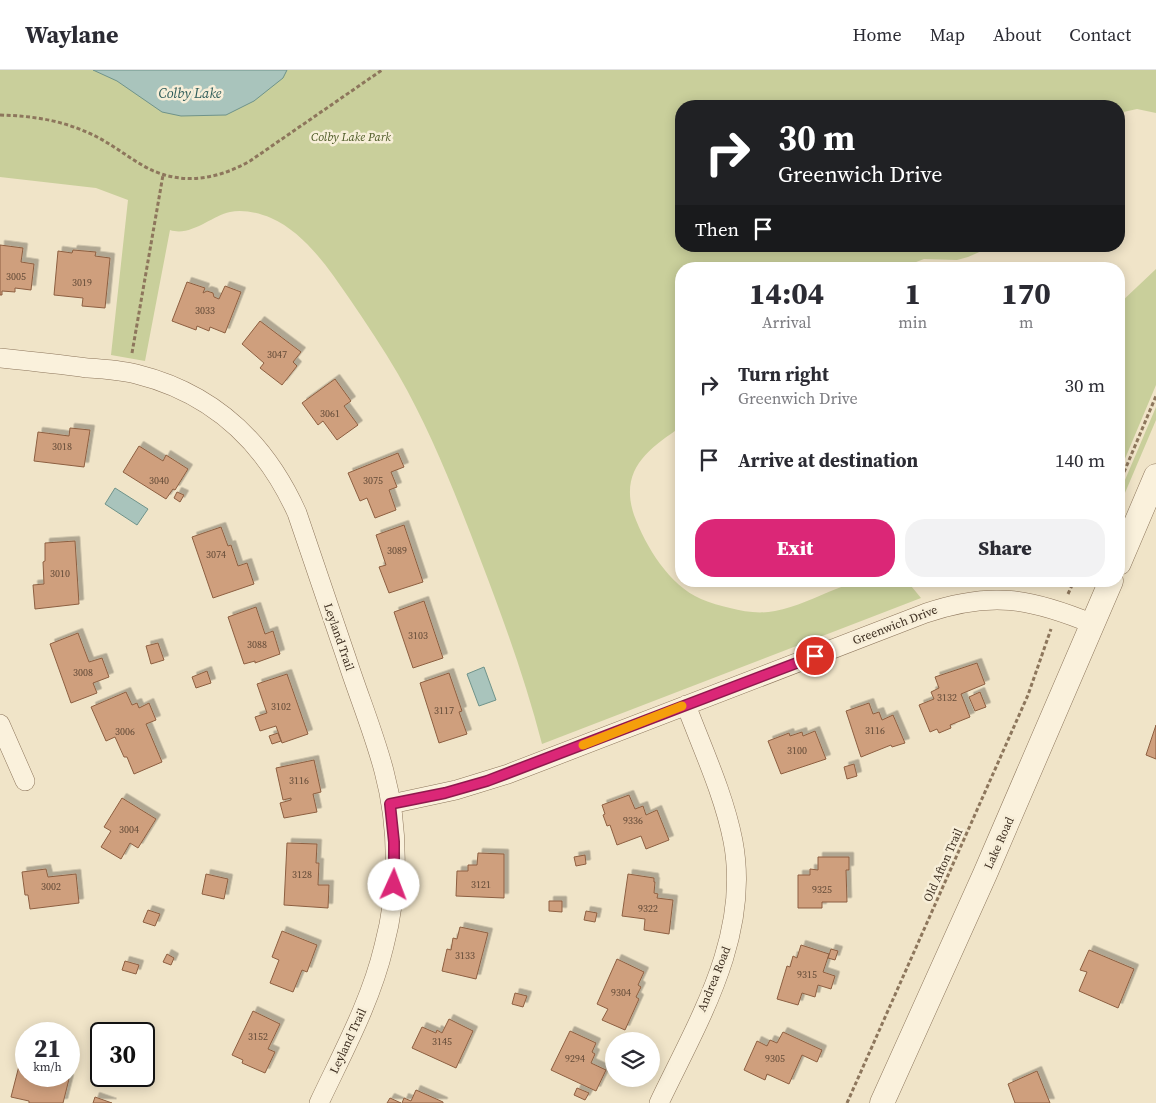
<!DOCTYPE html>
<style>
:root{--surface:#fff;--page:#f2f2f3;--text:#2b2b33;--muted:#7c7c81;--line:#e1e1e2;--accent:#db2777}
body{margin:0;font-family:"Source Serif 4",serif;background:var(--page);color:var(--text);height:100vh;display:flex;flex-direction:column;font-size:19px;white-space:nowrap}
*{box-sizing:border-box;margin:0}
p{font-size:16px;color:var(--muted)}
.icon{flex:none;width:28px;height:28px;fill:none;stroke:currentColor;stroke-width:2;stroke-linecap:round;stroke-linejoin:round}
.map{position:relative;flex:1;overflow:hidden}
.drawer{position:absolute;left:675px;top:192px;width:450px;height:325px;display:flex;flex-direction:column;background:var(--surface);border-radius:20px;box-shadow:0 2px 12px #0003}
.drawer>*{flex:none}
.guide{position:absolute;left:675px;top:30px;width:450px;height:152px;border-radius:20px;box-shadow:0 2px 12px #0003;background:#202124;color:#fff;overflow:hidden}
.buttons{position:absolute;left:605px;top:962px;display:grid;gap:10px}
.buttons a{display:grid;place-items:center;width:55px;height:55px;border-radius:50%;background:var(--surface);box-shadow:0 2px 12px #0003;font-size:25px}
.speed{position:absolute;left:15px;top:952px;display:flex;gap:10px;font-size:25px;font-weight:700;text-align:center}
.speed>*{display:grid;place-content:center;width:65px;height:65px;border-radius:50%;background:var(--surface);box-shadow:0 2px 12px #0003;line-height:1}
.speed small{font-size:12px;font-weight:400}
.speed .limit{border:2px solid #111;border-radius:8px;background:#fff;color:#111}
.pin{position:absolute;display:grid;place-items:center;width:42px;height:42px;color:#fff;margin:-21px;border:2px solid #fff;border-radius:50%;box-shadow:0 1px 5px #0007}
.me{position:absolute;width:55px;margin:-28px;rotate:2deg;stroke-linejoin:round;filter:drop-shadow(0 0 4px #0008)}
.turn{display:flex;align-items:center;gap:18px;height:105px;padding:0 20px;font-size:22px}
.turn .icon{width:65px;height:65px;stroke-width:2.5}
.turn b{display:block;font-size:35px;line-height:42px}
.then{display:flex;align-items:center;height:48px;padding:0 20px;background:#0003;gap:10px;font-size:19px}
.eta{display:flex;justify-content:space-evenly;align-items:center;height:85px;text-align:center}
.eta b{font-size:30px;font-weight:800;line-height:35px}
.action{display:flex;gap:10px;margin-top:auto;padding:10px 20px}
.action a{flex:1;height:58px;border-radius:20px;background:var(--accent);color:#fff;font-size:20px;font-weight:800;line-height:58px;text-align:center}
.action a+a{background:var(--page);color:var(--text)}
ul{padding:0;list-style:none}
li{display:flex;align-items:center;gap:15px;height:75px;padding:0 20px}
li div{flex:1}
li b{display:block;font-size:19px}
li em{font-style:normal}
header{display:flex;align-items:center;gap:30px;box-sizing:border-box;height:70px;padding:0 25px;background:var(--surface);border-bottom:1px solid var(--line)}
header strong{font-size:24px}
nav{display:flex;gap:28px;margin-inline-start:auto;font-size:18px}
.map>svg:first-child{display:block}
.green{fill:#c9cf9b}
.water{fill:#a9c4bc;stroke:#6f938a}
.building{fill:#cf9f7d;stroke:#8d5f41;filter:url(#shadow)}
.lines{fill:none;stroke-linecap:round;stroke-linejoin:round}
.minor-casing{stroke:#8d765c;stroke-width:20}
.tertiary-casing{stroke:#8d765c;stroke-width:25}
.path{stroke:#8d765c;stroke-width:3;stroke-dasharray:4 2.5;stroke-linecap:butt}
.minor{stroke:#faf1dc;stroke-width:19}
.tertiary{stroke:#faf1dc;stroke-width:24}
.route-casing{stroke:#8e194d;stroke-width:12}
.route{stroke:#db2777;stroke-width:9}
.slow{stroke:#f59e0b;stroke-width:9}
.labels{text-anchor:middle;stroke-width:5;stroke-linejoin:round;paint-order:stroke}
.number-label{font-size:10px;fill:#624a37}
.park-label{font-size:12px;font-style:italic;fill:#4d5a26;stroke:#f7eed8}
.street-label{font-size:12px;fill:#3d2e20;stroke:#f7eed8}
.water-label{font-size:14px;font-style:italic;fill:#2f5d5a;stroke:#f7eed8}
</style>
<header>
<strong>Waylane</strong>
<nav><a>Home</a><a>Map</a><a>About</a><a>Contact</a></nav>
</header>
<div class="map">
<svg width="1156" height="1033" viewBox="0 0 1156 1033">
<defs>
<filter id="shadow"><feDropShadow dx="4.5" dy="-4.5" stdDeviation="0" flood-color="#0004"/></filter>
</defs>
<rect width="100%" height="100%" fill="#f0e4c8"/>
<path class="green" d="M0 0H1156V43L1137 39 1119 43V36H681V176H993L968 187 957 190 924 189 898 199H681V357C648 379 619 400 634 445 646 477 669 515 701 529 710 533 721 536 730 538 745 542 760 544 775 541 796 537 816 527 836 519 843 517 850 512 857 511 873 509 891 511 907 511L921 528 542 674C526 612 504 551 481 491 457 428 432 363 398 304 383 278 366 253 349 228 329 199 305 163 271 148 259 143 243 139 230 142 211 146 191 167 170 160L145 291 111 285 128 130 96 118 0 107Z
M1156 199V315L1119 403V234Z
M1156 337V350L1119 437V424Z"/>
<path class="water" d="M93 0H287L283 8 254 31 226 45 181 46 162 42 117 11Z
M115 418 148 439 137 455 105 434Z
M484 597 496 630 479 636 467 604Z"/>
<path class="building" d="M0 175 23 178 21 192 34 194 31 220 15 218V222L2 221V225H0Z
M73 180 96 182 95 186 110 188 105 238 82 236 83 228 54 225 58 181 72 183Z
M187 212 205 218 203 223 207 221 213 223 214 227 219 229 225 216 241 222 225 263 210 257 209 261 197 256 196 260 172 251Z
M260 251 301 282 293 292 297 296 282 315 260 298 264 293 242 274Z
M335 309 351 331 344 336 358 355 337 370 323 351 318 355 302 333Z
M70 358 90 360 84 397 34 391 38 362 69 366Z
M139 376 163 391 166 385 188 399 175 420 173 419 166 429 123 402Z
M398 383 404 397 391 402 397 417 389 420 396 440 375 448 367 428 360 431 348 403Z
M177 422 184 425 180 432 174 428Z
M404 455 423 512 389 523 379 497 386 495 376 465Z
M221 457 228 476 231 475 238 496 247 493 254 514 213 528 192 467Z
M75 471 79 534 35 539 33 515 44 514 43 492 45 491V473Z
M424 531 443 588 413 598 394 542Z
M256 537 265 564 273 561 280 584 255 593V591L244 594 228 547Z
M78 563 89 592 102 588 109 607 93 613 97 623 71 633 50 574Z
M158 573 164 590 151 594 146 576Z
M977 593 985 614 961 624 970 647 950 655 951 658 939 663 937 659 930 662 919 635 934 629 931 622 939 618 935 607Z
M207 601 211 613 196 618 192 607Z
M449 603 462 641 459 642 467 664 439 673 420 613Z
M287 604 308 664 282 673 276 656 260 661 255 647 267 643 257 614Z
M126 622 132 635 137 633 139 638 149 633 156 650 146 654 162 692 134 704 127 687H124L115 667 106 671 91 637Z
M980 622 986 637 975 641 969 627Z
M869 633 873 644 879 642 882 650 893 645 905 673 892 677 891 675 861 687 846 641Z
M1156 655V689L1146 685Z
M815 661 826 689 781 704 768 671 789 663 790 666 802 662 803 666Z
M278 663 281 671 272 674 269 666Z
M314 690 321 722 313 724 317 742 284 748 280 733 291 730V728L283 730 276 698Z
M854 694 857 706 847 709 844 697Z
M629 725 635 739 643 736 646 745 657 740 669 770 646 779 641 766 617 775 610 755 607 756 603 745 605 744 602 735Z
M122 728 156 749 138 778 130 773 121 789 101 777 111 761 104 757Z
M287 773 317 774 316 793H319L318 815H329L328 838 284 835Z
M478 783 504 784V828L456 826 457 801H468V795H477Z
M585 785 586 794 576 796 574 787Z
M818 787H849V800H846L847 832H822V838H798V805H810V799L818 800Z
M46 799 48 807 76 804 79 833 30 839 28 825H25L22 802Z
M206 804 228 809 224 829 202 824Z
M628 804 654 808V812H655L654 823 658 824 657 828 673 830 669 864 644 860 645 849 622 846Z
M549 831H562V842L549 841Z
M148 840 160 844 155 856 143 852Z
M586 841 597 843 595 852 584 850Z
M460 857 488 863 476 909 442 901 447 879 451 880 453 868 457 869Z
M282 861 317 875 307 902 302 900 293 922 270 913 279 890 272 887Z
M801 875 829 884 823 902 835 906 831 919 818 915 815 927 802 923 798 935 777 929 787 896 790 897 793 886 797 888Z
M831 879 838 881 835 890 828 888Z
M1089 880 1134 899 1118 938 1079 921 1087 902 1080 900Z
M167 884 174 888 171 895 163 892Z
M617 889 644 902 638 915 641 917 636 927 639 929 625 960 602 950 608 939 597 934Z
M125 891 139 895 136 904 122 900Z
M515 923 527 926 523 937 512 934Z
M253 941 280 954 268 979 275 982 265 1003 242 993 243 990 232 985Z
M449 949 473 961 456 998 412 978 422 957 436 963 437 960 442 963Z
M570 961 596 973 592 982 595 984 591 993 606 1000 596 1021 551 1000Z
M783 962 822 980 817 992 802 985 789 1014 767 1004 765 1010 744 1000 757 971 767 976 770 970 777 973Z
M20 992 26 993V1006H58L69 1009 63 1033H29V1031L11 1027Z
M1037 1001 1050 1033H1015L1008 1014Z
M577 1018 589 1023 585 1030 574 1025Z
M416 1020 443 1032V1033H402L404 1028 411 1031Z
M95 1027 112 1033H93Z
M390 1028 401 1033H387Z"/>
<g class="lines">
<g class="minor-casing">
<path id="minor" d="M0 288C29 291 58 294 87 298 103 299 120 300 136 304 213 323 265 372 297 443 314 492 330 541 347 590 359 627 374 663 384 701 399 757 399 820 384 876 371 931 343 982 319 1033
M0 654 25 711
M391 734 456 720 508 704 926 543C991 521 1030 528 1093 554
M659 1033C698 951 751 866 733 771 724 725 703 680 686 635"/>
</g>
<g class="tertiary-casing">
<path id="tertiary" d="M1119 493 1156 406
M882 1033 985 804 1111 511"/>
</g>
<path class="path" d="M0 45C33 46 62 50 93 65 110 73 125 85 142 95 177 116 215 111 250 91L382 0
M132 283 163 105
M1119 414 1156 326
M1068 524 1074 511
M847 1033 1028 625 1051 559"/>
<use href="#minor" class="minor"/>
<use href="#tertiary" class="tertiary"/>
</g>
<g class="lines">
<g class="route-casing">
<path id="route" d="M394 815V772L390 734 445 723 487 711 815 586"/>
</g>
<use href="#route" class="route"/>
<path class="slow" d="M583 675 682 636"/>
</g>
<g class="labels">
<g class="number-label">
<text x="16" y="210">3005</text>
<text x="82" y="216">3019</text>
<text x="205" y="244">3033</text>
<text x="277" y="288">3047</text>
<text x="330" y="347">3061</text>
<text x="62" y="380">3018</text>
<text x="159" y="414">3040</text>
<text x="373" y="414">3075</text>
<text x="397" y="484">3089</text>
<text x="216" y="488">3074</text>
<text x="60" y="507">3010</text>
<text x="418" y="569">3103</text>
<text x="257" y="578">3088</text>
<text x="83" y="606">3008</text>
<text x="947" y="631">3132</text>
<text x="281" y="640">3102</text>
<text x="444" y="644">3117</text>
<text x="875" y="664">3116</text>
<text x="125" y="665">3006</text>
<text x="797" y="684">3100</text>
<text x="299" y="714">3116</text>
<text x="633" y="754">9336</text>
<text x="129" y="763">3004</text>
<text x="302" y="808">3128</text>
<text x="481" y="818">3121</text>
<text x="51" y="820">3002</text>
<text x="822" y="823">9325</text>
<text x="648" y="842">9322</text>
<text x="465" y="889">3133</text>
<text x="807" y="908">9315</text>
<text x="621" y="926">9304</text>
<text x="258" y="970">3152</text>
<text x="442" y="975">3145</text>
<text x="575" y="992">9294</text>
<text x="775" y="992">9305</text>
</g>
<g class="park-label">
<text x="351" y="71">Colby Lake Park</text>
</g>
<g class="street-label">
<text transform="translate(895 555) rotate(-21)" y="4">Greenwich Drive</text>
<text transform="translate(339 567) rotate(71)" y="4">Leyland Trail</text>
<text transform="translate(999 773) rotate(-66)" y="4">Lake Road</text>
<text transform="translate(943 795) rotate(-66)" y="4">Old Afton Trail</text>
<text transform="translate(714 909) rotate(-68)" y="4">Andrea Road</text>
<text transform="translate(348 971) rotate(-65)" y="4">Leyland Trail</text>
</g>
<g class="water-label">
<text x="190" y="28">Colby Lake</text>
</g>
</g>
</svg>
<div class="buttons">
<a><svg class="icon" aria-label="layers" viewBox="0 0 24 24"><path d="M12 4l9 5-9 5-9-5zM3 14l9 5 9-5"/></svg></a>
</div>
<div class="speed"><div>21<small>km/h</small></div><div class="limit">30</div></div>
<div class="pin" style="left:815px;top:586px;background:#d93025"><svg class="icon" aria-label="arrive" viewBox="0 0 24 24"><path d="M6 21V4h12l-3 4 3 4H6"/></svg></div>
<svg class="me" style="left:394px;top:815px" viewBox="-20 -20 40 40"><circle r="19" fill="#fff"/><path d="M0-13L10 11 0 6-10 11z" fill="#db2777"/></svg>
<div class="guide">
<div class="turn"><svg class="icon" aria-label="right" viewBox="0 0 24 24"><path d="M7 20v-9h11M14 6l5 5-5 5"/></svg><div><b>30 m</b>Greenwich Drive</div></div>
<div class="then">Then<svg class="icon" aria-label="arrive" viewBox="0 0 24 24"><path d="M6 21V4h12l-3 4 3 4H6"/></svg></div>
</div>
<section class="drawer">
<div class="eta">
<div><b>14:04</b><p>Arrival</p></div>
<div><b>1</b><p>min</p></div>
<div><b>170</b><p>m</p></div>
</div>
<ul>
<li><svg class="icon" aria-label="right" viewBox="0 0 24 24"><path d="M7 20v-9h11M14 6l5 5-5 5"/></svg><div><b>Turn right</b><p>Greenwich Drive</p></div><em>30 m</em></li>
<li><svg class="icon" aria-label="arrive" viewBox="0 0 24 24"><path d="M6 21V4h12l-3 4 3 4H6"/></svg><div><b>Arrive at destination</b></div><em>140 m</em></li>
</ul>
<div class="action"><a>Exit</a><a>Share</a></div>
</section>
</div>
